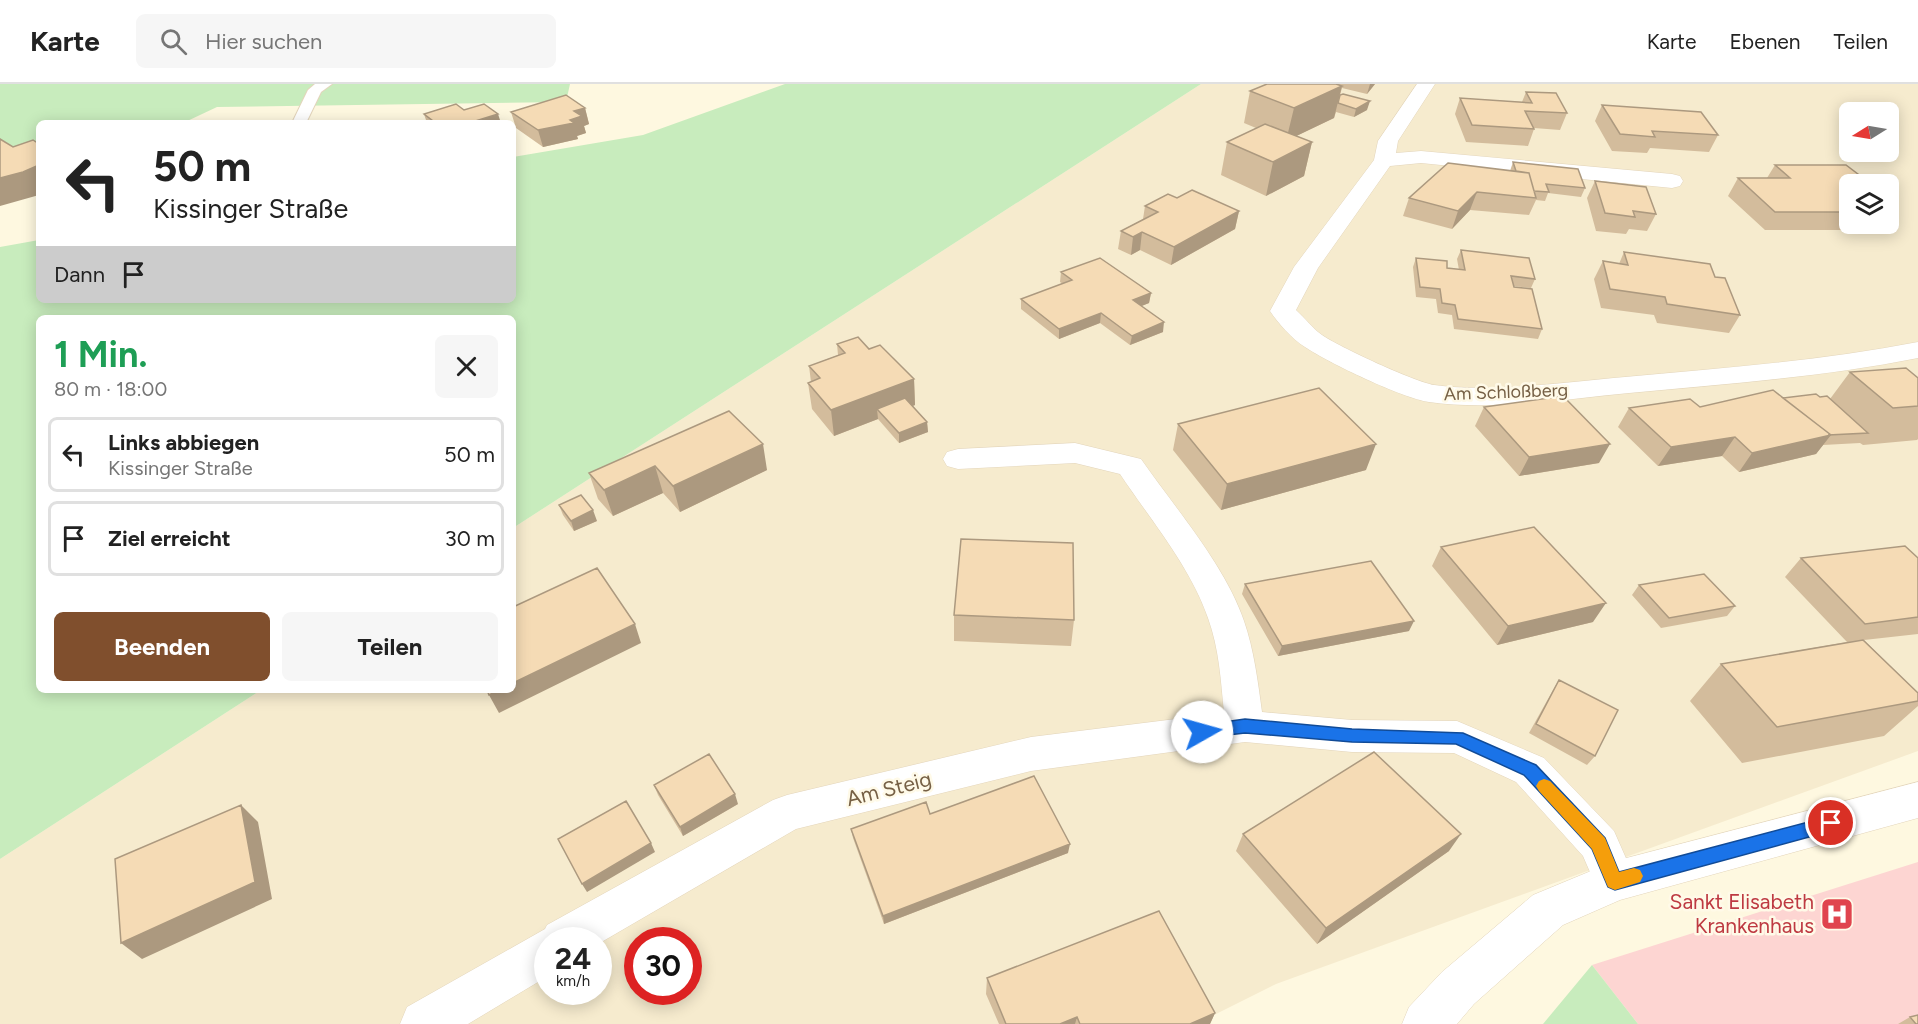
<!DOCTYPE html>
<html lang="de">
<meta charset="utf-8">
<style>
:root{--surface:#fff;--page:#f6f6f6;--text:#222;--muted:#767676;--line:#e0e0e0;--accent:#804f2d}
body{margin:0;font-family:Figtree,sans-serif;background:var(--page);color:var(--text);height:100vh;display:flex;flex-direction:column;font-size:22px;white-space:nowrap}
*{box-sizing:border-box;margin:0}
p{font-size:20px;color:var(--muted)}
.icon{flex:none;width:33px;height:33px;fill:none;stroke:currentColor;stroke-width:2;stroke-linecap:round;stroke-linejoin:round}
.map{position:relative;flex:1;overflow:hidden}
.drawer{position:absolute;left:36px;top:231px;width:480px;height:378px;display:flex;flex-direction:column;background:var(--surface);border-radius:9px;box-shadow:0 3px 15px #0003}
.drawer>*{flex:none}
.guide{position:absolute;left:36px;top:36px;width:480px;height:183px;border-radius:9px;box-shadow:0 3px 15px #0003;background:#fff;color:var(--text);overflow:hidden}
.needle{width:39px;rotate:259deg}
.tools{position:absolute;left:1839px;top:18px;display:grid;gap:12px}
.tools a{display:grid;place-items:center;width:60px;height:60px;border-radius:9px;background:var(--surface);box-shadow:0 3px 15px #0003;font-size:30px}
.speed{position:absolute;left:534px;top:843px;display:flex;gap:12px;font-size:30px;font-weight:700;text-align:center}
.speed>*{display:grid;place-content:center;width:78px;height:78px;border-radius:50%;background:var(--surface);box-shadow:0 3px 15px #0003;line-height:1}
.speed small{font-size:15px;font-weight:400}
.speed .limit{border:9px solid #d22;background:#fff;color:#111}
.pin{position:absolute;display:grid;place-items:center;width:51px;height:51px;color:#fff;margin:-26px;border:3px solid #fff;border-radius:50%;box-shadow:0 2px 6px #0007}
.me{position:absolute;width:66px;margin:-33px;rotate:83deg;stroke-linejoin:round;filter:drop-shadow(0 0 4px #0008)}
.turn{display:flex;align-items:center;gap:21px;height:126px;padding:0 18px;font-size:27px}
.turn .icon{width:78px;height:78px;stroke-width:2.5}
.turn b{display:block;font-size:42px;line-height:51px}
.then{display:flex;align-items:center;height:57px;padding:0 18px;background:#0003;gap:12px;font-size:22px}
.round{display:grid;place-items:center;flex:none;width:63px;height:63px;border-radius:9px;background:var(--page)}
.headline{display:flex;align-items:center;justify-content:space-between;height:102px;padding:0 18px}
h1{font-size:36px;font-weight:700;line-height:45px;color:#1e9e55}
.button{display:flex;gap:12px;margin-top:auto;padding:12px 18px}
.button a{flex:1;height:69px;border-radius:9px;background:var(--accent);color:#fff;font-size:24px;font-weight:700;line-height:69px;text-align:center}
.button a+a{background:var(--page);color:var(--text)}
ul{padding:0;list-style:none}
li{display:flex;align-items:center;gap:18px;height:75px;margin:0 12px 9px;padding:0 6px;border:3px solid var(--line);border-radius:9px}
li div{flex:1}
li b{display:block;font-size:22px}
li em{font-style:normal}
header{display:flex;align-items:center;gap:36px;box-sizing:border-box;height:84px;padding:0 30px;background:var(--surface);border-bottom:2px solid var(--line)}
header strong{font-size:28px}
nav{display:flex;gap:33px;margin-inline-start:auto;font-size:21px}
.search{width:420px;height:54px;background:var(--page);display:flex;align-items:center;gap:15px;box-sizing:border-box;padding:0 21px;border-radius:9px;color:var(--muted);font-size:22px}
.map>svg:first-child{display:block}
.residential{fill:#f6ebce;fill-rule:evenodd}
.medical{fill:#fdd5d2}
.green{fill:#c8ecbd}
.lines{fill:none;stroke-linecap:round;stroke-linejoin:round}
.service-casing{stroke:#e3d5bb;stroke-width:2}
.minor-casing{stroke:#e3d5bb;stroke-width:1}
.tertiary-casing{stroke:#e3d5bb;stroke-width:1}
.service{fill:#fff;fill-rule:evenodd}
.minor{fill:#fff;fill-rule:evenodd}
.tertiary{fill:#fff;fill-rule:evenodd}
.wall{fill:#d3bc9c}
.shaded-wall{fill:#ac997f}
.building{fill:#f5dbb5;stroke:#ac997f;stroke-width:1.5}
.route{fill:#1a73e8;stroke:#114b97;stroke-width:1.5}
.slow{fill:#f59e0b}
.labels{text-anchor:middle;stroke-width:5;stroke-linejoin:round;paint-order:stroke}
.street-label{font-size:18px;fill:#766045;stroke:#fffae8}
.near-street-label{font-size:21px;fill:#766045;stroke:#fffae8}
.near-health-label{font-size:21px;fill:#be3a42;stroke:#fffae8;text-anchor:end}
</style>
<header>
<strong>Karte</strong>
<div class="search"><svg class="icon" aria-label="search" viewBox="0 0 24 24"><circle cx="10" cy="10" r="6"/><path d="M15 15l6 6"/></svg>Hier suchen</div>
<nav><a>Karte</a><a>Ebenen</a><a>Teilen</a></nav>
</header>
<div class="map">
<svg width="1918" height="940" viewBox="0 0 1918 940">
<rect width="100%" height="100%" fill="#fef8e0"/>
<path class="residential" d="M1201 0H1918V667L1276 900 1196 940H0V775L261 606H513V444ZM1850 28H1888V68H1850ZM1850 100H1888V140H1850ZM548 856H598V908H548ZM638 856H688V908H638Z"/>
<path class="medical" d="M1918 778V940H1638L1592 881Z"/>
<path class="green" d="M0 0H570L566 18 217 23 183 39H39V64L0 62Z
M785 0H1201L513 444V234H39V606H261L0 775V163L39 156V216H513V73L643 51Z
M1592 881 1638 940H1543Z"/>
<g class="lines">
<g class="service-casing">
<path id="service" d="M315 0H332L321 8 306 39H292L308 6Z"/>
</g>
<g class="minor-casing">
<path id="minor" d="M1417 0H1435L1398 57 1396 69 1421 67 1672 90 1680 92 1683 97 1680 102 1672 104 1421 79 1390 82 1318 184 1296 226C1305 234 1313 245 1322 251 1339 263 1415 298 1434 301 1490 309 1568 298 1625 293 1723 284 1821 277 1918 258V274C1823 293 1726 300 1629 309 1566 315 1492 327 1429 318 1402 314 1329 279 1305 263 1292 255 1278 239 1270 227L1294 183 1374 76 1378 57Z
M1075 359 1141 375C1175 424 1225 481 1244 537 1254 566 1258 598 1262 628L1352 636 1457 637 1544 674 1614 747 1636 797 1630 811 1615 817 1600 811 1583 772 1516 698 1454 669 1352 668 1245 658 1031 687 796 745 598 860V856H548V892L468 940H400L407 923 545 845 547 841 773 716 787 711 1031 653 1224 629C1221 597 1219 564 1208 534 1190 482 1150 435 1120 390L1075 379 958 385 947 382 943 375 947 368 958 365Z"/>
</g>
<g class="tertiary-casing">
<path id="tertiary" d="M1918 698V734L1620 816 1563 841 1474 920 1457 940H1402L1409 923 1442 888 1533 811 1615 777Z"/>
</g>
<use href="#service" class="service"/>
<use href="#minor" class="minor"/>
<use href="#tertiary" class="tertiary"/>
</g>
<path class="wall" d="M1267 0H1375L1367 10 1342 4 1340 11 1367 26 1354 33 1336 28 1334 34 1296 52 1312 58 1304 92 1266 112 1221 91 1227 58 1256 44 1244 39 1250 7Z
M1526 8 1567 29 1560 46 1534 44V45L1528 62 1466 58 1455 30 1460 14 1522 18Z
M1602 21 1718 51 1709 68 1650 64 1647 69 1612 67 1595 37Z
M585 24 589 40 584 42 586 49 577 52 578 55 543 63 516 44 511 28Z
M464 26 427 39 424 30Z
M1513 78 1585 104 1581 113 1548 109 1545 117 1536 116 1529 131 1470 126 1452 145 1403 132 1409 114 1510 87Z
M1775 81 1850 100V140H1879L1874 146H1765L1728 112 1738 94H1767Z
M1595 97 1656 130 1647 147 1629 145 1626 150 1596 147 1587 114Z
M1177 114 1239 127 1235 145 1171 181 1140 166 1131 171 1118 165 1121 147 1143 135 1145 122Z
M1888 114 1894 118 1888 126Z
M1461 166 1535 195 1531 204 1514 202 1542 245 1538 255 1454 245 1452 231 1438 229 1436 215 1416 213 1413 183 1416 174 1447 184 1459 186 1457 175Z
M1624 168 1715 193 1740 231 1729 249 1657 239 1654 231 1601 224 1594 195 1603 177 1619 180Z
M1061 188 1151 209 1149 219 1141 222 1163 248 1130 261 1100 239 1059 255 1021 225V215L1063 200 1060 198Z
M837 260 869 265 914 295 915 321 913 322 927 338 928 348 899 359 878 335 834 352 812 325 808 299 811 298 809 282 838 271Z
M1850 288 1918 294V355L1917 356 1863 361 1860 359 1823 361 1816 370 1739 388 1722 372 1658 382 1618 343 1629 324 1700 323 1783 314 1820 313 1830 315Z
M1484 323 1599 379 1519 392 1475 342Z
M729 327 767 386 680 428 663 409 613 432 598 415 589 389Z
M1178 340 1366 386 1221 426 1173 366Z
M559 421 597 437 574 447 563 431Z
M1441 463 1593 538 1497 561 1432 482Z
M1801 474H1918V550L1864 556 1918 609V622L1884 652 1742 679 1690 617 1721 580 1847 558 1785 493Z
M1245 500 1409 547 1278 572 1242 510Z
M1639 501 1735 522 1727 532 1661 544 1632 511Z
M954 531 1074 536 1071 562 954 557Z
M1559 596 1595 672 1587 681 1529 649 1553 606Z
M654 701 738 720 683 752 658 711Z
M930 730 1068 769 884 840 853 754 851 745Z
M1243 750 1449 767 1317 860 1236 767Z
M987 894 1215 929 1210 940H999L986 910Z
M1910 933 1918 940H1898Z"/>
<path class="shaded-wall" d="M1370 0H1375L1367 10Z
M1342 2 1334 34 1286 57 1294 24Z
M1370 17 1367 26 1354 33 1356 25Z
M585 24 589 40 584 42 586 49 577 52 578 55 543 63 538 46 570 36 574 27Z
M498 30 501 39H469Z
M1312 58 1304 92 1266 112 1273 78Z
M39 81V111L0 122V94Z
M1477 108 1470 126 1452 145 1458 127Z
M1239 127 1235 145 1171 181 1174 163Z
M1142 148 1140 166 1131 171 1133 153Z
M1151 209 1149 219 1132 226 1133 216Z
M1101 229 1100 239 1059 255V245Z
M1164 238 1163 248 1130 261 1132 252Z
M914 295 915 321 884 333 877 325 878 335 834 352 831 326Z
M927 338 928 348 899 359V349Z
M1831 351 1816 370 1739 388 1752 369Z
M1735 353 1722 372 1658 382 1671 363Z
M763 360 767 386 680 428 673 402Z
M1376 360 1366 386 1221 426 1227 400Z
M1610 360 1599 379 1519 392 1529 373Z
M655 382 663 409 613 432 604 406Z
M593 426 597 437 574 447 571 437Z
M1606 519 1593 538 1497 561 1508 542Z
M1414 537 1409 547 1278 572 1282 562Z
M635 540 641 559 499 629 489 611 499 606H513V599Z
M735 710 738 720 683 752 680 743Z
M241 721 258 738 272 815 142 875 121 859Z
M1461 750 1449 767 1317 860 1326 844Z
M651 759 655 768 587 808 582 800Z
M1070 760 1068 769 884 840 883 832Z
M1215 929 1210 940H1190Z
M1077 933 1075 940H1060Z"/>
<path class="building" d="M1267 0H1336L1342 2 1294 24 1250 7Z
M1526 8 1556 9 1567 29 1525 27 1534 45 1472 41 1460 14 1532 19Z
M1343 10 1370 17 1356 25 1338 19 1340 11Z
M566 11 585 24 574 27 582 32 570 36 574 39 538 46 511 28Z
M456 20 464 26 484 20 498 30 469 39H426L433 37 424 30Z
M1602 21 1701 28 1718 51 1652 47 1655 53 1620 50Z
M1265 40 1312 58 1273 78 1227 58Z
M0 55 13 63 33 56 39 60V81L23 88 0 94Z
M1513 78 1578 85 1585 104 1546 100 1549 108 1534 107 1529 89 1516 87Z
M1448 79 1529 89 1536 114 1477 108 1458 127 1409 114Z
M1775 81H1846L1871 100H1850V128H1775L1738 94H1790Z
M1595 97 1646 103 1656 130 1633 127 1635 133 1605 129Z
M1192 106 1239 127 1174 163 1142 148 1133 153 1121 147 1158 128 1145 122 1168 110 1177 114Z
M1461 166 1529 174 1535 195 1511 192 1514 203 1532 205 1542 245 1458 235 1455 221 1442 219 1440 205 1420 203 1416 174 1447 177V184L1465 186Z
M1624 168 1710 180 1715 193 1725 194 1740 231 1667 220 1665 213 1610 205 1603 177 1628 181Z
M1100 174 1151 209 1133 216 1164 238 1132 252 1101 229 1059 245 1021 215 1072 196 1061 188Z
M858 253 869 265 880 261 914 295 831 326 808 299 820 294 809 282 845 269 837 260Z
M1906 284 1918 294V322L1893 324 1850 288Z
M1319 304 1376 360 1227 400 1178 340Z
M1773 306 1831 351 1752 369 1735 353 1671 363 1629 324 1690 315 1700 323Z
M1816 310 1820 313 1827 312 1868 349 1828 351H1831L1783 314Z
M1563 312 1610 360 1529 373 1484 323Z
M905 314 927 338 899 349 877 325Z
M729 327 763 360 673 402 655 382 604 406 589 389Z
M581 411 593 426 571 437 559 421Z
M1534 443 1606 519 1508 542 1441 463Z
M961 455 1073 459 1074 536 954 531Z
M1905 462 1918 474V533L1865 540 1801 474Z
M1371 477 1414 537 1282 562 1245 500Z
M597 484 635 540 513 599V523Z
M1704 490 1735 522 1669 534 1639 501Z
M1863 556 1918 609V617L1777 643 1721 580Z
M1559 596 1618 626 1595 672 1536 640Z
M487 606H499L489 611Z
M1374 668 1461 750 1326 844 1243 750Z
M709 670 735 710 680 743 654 701Z
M1034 692 1070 760 883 832 851 745 926 718 930 730Z
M626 717 651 759 582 800 558 755Z
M241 721 255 798 121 859 115 775Z
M1159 827 1215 929 1190 940H1080L1077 933 1060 940H1006L987 894Z
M1918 931V940H1916L1910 933Z"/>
<path class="route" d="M1245 635 1352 645 1463 649 1536 681 1605 754 1619 788 1831 732 1837 734 1840 739 1837 745 1831 747 1615 806 1608 803 1592 765 1524 691 1456 660 1352 658 1245 649 1202 654 1197 652 1194 648 1197 643 1202 641Z"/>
<path class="slow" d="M1544 695 1550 697 1605 754 1619 788 1634 784 1640 786 1643 792 1640 798 1615 806 1608 803 1592 765 1539 707 1536 702 1539 697Z"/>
<defs>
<g id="hospital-square" transform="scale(1.725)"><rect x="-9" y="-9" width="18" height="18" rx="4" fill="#e0444e" stroke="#fffae8"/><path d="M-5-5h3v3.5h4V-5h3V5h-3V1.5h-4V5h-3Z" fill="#fff"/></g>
</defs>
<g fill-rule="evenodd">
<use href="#hospital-square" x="1837" y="830"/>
</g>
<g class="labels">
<g class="street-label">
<text transform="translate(1506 308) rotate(-2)" y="6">Am Schloßberg</text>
</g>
<g class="near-street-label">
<text transform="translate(889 705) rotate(-14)" y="7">Am Steig</text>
</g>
<g class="near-health-label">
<text x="1814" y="825">Sankt Elisabeth<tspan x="1814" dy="24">Krankenhaus</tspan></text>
</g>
</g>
</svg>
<div class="tools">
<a><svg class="needle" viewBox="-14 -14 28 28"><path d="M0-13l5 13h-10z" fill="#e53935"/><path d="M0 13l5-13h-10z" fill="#767676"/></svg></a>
<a><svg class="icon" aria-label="layers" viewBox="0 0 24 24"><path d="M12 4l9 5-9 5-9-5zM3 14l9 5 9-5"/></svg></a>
</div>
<div class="speed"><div>24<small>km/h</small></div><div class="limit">30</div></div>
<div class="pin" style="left:1831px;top:739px;background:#d93025"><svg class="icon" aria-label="arrive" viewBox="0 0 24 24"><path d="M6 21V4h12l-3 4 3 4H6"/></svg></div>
<svg class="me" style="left:1202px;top:648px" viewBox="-20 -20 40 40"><circle r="19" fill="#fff"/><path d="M0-13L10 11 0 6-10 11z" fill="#1a73e8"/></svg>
<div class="guide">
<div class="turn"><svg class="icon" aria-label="left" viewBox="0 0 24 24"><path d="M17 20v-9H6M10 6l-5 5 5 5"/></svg><div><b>50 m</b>Kissinger Straße</div></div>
<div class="then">Dann<svg class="icon" aria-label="arrive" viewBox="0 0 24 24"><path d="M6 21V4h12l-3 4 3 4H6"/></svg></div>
</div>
<section class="drawer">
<div class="headline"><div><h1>1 Min.</h1><p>80 m · 18:00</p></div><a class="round"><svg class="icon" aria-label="close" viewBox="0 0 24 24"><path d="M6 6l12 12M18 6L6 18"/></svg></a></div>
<ul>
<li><svg class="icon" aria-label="left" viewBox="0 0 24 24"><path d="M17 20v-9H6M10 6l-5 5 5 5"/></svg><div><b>Links abbiegen</b><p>Kissinger Straße</p></div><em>50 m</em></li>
<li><svg class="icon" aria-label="arrive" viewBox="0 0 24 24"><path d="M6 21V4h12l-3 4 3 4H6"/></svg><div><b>Ziel erreicht</b></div><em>30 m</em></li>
</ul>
<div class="button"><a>Beenden</a><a>Teilen</a></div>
</section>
</div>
